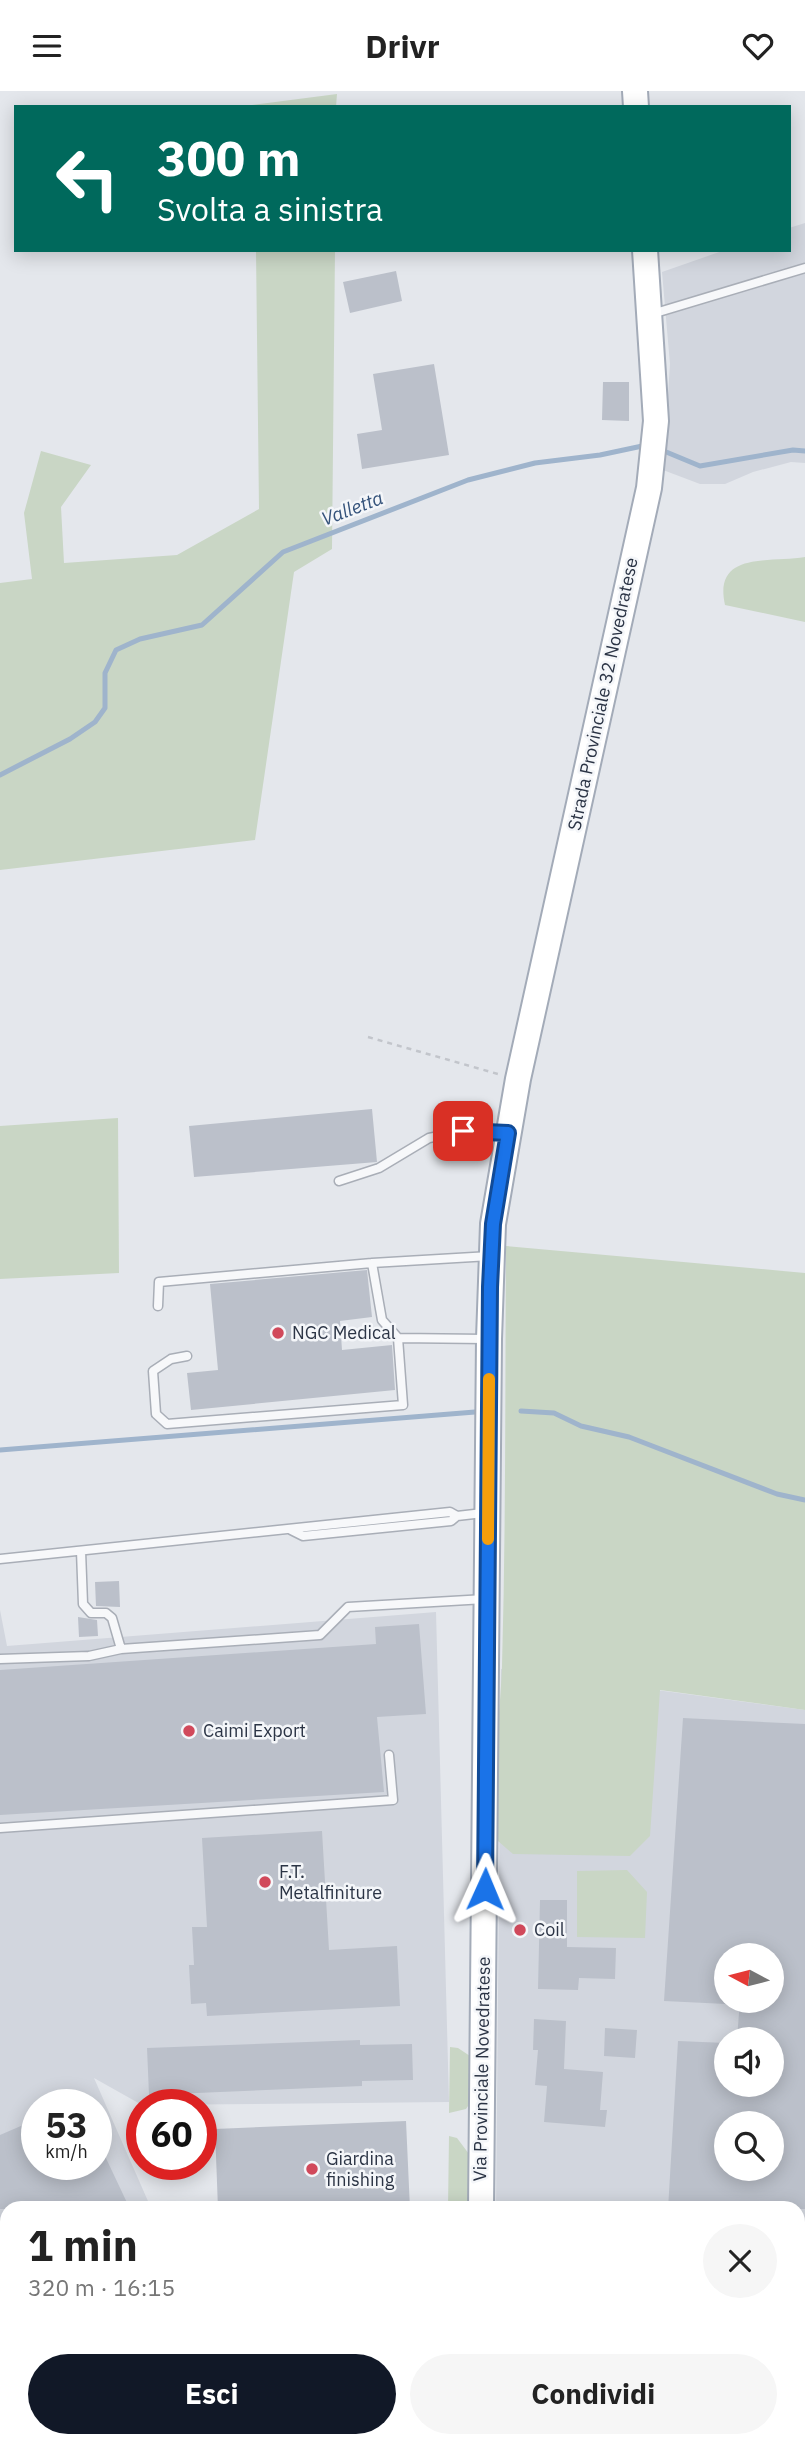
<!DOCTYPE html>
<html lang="it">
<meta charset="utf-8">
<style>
:root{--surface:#fff;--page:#f6f6f6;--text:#222;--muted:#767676;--accent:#111827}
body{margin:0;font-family:"IBM Plex Sans",sans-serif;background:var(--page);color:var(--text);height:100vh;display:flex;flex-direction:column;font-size:26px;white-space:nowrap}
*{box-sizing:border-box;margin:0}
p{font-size:23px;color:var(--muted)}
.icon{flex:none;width:38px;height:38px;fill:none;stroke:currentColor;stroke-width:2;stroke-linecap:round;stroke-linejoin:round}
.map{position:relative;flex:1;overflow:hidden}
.drawer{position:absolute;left:0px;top:2110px;width:805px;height:247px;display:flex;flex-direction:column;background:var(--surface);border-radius:21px 21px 0 0;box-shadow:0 4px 18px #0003}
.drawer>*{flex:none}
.guide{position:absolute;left:14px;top:14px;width:777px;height:147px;border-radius:0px;box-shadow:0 4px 18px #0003;background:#00695c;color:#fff;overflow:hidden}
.needle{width:46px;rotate:277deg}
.controls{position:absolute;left:714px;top:1852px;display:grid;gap:14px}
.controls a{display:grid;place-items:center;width:70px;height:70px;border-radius:50%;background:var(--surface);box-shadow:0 4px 18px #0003;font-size:35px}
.speed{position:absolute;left:21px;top:1998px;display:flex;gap:14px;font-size:35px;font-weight:700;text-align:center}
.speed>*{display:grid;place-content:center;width:91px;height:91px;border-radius:50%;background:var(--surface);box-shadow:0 4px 18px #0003;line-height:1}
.speed small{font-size:18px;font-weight:400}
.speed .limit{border:10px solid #d22;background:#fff;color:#111}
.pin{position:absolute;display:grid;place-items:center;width:60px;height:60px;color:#fff;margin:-30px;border-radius:14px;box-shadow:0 4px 10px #0006}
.me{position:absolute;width:77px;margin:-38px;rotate:1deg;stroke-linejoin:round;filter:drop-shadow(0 0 5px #0008)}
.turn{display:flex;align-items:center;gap:24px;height:147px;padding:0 28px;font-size:32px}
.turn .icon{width:91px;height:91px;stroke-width:2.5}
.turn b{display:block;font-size:49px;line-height:60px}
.round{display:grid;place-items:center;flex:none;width:74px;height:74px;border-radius:37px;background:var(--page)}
.summary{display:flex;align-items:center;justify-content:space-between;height:119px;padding:0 28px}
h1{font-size:42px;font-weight:700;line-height:52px}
.cta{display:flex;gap:14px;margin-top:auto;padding:14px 28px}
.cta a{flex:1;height:80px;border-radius:42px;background:var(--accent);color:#fff;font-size:28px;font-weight:700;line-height:80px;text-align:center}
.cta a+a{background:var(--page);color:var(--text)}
header{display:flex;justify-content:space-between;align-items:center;height:91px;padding:0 28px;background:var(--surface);font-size:32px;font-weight:700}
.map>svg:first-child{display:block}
.built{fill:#d2d6de;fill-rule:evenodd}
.green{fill:#c9d6c5}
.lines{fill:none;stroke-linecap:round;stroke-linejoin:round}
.stream{stroke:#9fb4cc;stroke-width:5}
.building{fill:#bbc0ca;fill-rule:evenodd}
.service-casing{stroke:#a9aeb7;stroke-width:11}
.primary-casing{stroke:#a3abb8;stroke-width:28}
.path{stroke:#c2c5cb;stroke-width:2.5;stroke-dasharray:5 5;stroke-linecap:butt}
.service{stroke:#f7f8fa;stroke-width:8}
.primary{stroke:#fff;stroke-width:24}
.route-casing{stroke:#114b97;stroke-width:18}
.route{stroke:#1a73e8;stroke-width:12}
.slow{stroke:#f59e0b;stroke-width:12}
.poi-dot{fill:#d1495b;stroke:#f4f6f9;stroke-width:2.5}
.labels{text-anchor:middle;stroke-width:5;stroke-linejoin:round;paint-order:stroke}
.street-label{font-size:18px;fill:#2b3445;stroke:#f4f6f9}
.poi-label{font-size:18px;fill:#2b3445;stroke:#f4f6f9;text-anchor:start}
.water-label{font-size:19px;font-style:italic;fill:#34527a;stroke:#f4f6f9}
</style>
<header><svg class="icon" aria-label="menu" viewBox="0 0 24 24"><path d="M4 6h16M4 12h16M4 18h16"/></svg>Drivr<svg class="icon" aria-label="heart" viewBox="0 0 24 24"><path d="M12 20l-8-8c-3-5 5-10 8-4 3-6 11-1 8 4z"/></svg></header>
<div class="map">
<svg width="805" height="2357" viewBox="0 0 805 2357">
<rect width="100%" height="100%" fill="#e4e7ec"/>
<path class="built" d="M805 132V372L791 371 753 381 725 393H700L663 379 670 273 662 181 725 159H789V137Z
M0 1519 7 1555 436 1521 449 2011 142 2014 94 1987 151 2117 7 2118V2350H246L248 2357H0ZM37 2014H96V2074H37Z
M501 1578 805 1619V2298L798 2299V2118H496ZM726 1864H772V1909H726ZM726 1948H772V1993H726ZM726 2032H772V2077H726Z"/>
<path class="green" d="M337 3 336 16H237Z
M256 159H335L332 458 294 481 255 749 0 779V492L32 488 24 422 41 360 91 374 61 416 64 472 177 464 259 418Z
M805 466V531L725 514C713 460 769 472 805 466Z
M118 1027 119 1182 0 1188V1035Z
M506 1155 805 1182V1619L660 1599 650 1745 630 1765 513 1763 498 1750C489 1691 500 1633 502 1575 506 1435 505 1295 506 1155Z
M627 1779 647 1801 645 1847 577 1846V1780Z
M450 1956 458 1957 470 1965V2012L466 2018 449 2022Z
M449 2045 457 2047 469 2063 468 2117H448Z"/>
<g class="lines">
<path class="stream" d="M659 358 700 375 793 359 805 360
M0 684 70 648 95 631 105 617V582L116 559 140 548 202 534 283 461 468 389 535 372 600 364 647 354
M521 1320 554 1322 581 1335 629 1346 777 1403 805 1409
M0 1359 475 1321"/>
</g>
<path class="building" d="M396 180 402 210 350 222 343 191Z
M434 273 449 364 362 378 357 343 382 339 373 283Z
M603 291H629V330L602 329Z
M372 1018 377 1071 194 1086 189 1035Z
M367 1179 372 1226 340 1230 342 1259 392 1254 395 1299 191 1319 187 1282 218 1279 210 1193Z
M119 1490 120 1516 96 1515 95 1491Z
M78 1526 97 1529 98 1545 79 1546Z
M419 1533 426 1623 377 1626 384 1701 0 1724V1579L376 1553 375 1536Z
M683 1627 805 1633V2118H668L678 1950 726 1952V1993H772V1948H737L740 1909H772V1864H726V1913L664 1910ZM726 2032H772V2077H726Z
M322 1740 329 1859 397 1855 400 1915 207 1925 206 1912 191 1913 189 1874H194L192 1836H207L202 1747Z
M540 1809H567V1856L616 1857 615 1888 579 1887 578 1899 538 1898Z
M534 1928 566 1930 564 1978 603 1981 600 2019H607L605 2036 544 2031 547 1995 535 1994 538 1959H533Z
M605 1937 637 1939 635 1967 604 1965Z
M360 1949V1954L412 1953 413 1989 362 1990V1995L149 2004 147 1957Z
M37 2028V2074H96V2046L130 2118H0V2044Z
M406 2030 410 2118H218L215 2038Z"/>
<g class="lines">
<g class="service-casing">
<path id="service" d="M652 223 805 177
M339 1090 379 1077 429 1047 463 1040 507 1042
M158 1215 159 1191 372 1172
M398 1247 382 1229 372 1172 490 1165
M187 1265 171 1268 153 1280 156 1323 167 1333 403 1314 398 1247 486 1248
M291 1439 303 1445 451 1430 457 1425
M81 1460 83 1513 91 1522H106L112 1527 121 1558
M0 1468 450 1421 457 1425 483 1422
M0 1568 89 1565 121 1558 320 1544 348 1516 485 1508
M0 1737 393 1709 389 1664
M250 2350 252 2357
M0 2354 9 2350"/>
</g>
<g class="primary-casing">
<path id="primary" d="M635 0 636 16
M481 2118 489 1248 493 1133 518 988 649 397 656 330 645 159
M489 2350 490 2357"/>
</g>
<path class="path" d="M368 946 498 983"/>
<use href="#service" class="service"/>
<use href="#primary" class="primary"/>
</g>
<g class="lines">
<g class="route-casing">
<path id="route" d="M463 1040 508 1042 493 1133 490 1196 485 1798"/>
</g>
<use href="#route" class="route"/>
<path class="slow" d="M488 1448 489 1288"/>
</g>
<g class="poi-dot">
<circle cx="278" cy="1242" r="7"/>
<circle cx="189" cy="1640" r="7"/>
<circle cx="265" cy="1791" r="7"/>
<circle cx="520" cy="1839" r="7"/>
<circle cx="312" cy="2078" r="7"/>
</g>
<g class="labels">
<g class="street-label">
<text transform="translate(603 603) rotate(-78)" y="6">Strada Provinciale 32 Novedratese</text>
<text transform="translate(482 1978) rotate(-89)" y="6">Via Provinciale Novedratese</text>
</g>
<g class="poi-label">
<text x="292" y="1248">NGC Medical</text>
<text x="203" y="1646">Caimi Export</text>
<text x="279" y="1787">F.T.<tspan x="279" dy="21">Metalfiniture</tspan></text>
<text x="534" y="1845">Coil</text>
<text x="326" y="2074">Giardina<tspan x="326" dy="21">finishing</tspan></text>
</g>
<g class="water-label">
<text transform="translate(352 417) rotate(-21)" y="7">Valletta</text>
</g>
</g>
</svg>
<div class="controls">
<a><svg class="needle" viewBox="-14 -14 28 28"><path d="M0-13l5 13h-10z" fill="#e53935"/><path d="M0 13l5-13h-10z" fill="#767676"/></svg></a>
<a><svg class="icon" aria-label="sound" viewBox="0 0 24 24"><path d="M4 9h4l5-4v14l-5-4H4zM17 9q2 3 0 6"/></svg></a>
<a><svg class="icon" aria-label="search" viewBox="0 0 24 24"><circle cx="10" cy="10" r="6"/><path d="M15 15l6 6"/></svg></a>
</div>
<div class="speed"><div>53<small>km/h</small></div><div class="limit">60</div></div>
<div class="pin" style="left:463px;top:1040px;background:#d93025"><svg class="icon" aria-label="arrive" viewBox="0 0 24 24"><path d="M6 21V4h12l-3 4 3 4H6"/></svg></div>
<svg class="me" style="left:485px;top:1798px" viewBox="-20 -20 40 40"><path d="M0-17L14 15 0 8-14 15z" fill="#1a73e8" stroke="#fff" stroke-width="4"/></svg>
<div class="guide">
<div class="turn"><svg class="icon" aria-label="left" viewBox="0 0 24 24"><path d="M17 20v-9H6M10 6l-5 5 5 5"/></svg><div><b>300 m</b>Svolta a sinistra</div></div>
</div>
<section class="drawer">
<div class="summary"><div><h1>1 min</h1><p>320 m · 16:15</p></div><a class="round"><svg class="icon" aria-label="close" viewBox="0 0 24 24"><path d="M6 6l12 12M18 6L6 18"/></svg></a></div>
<div class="cta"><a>Esci</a><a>Condividi</a></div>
</section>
</div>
